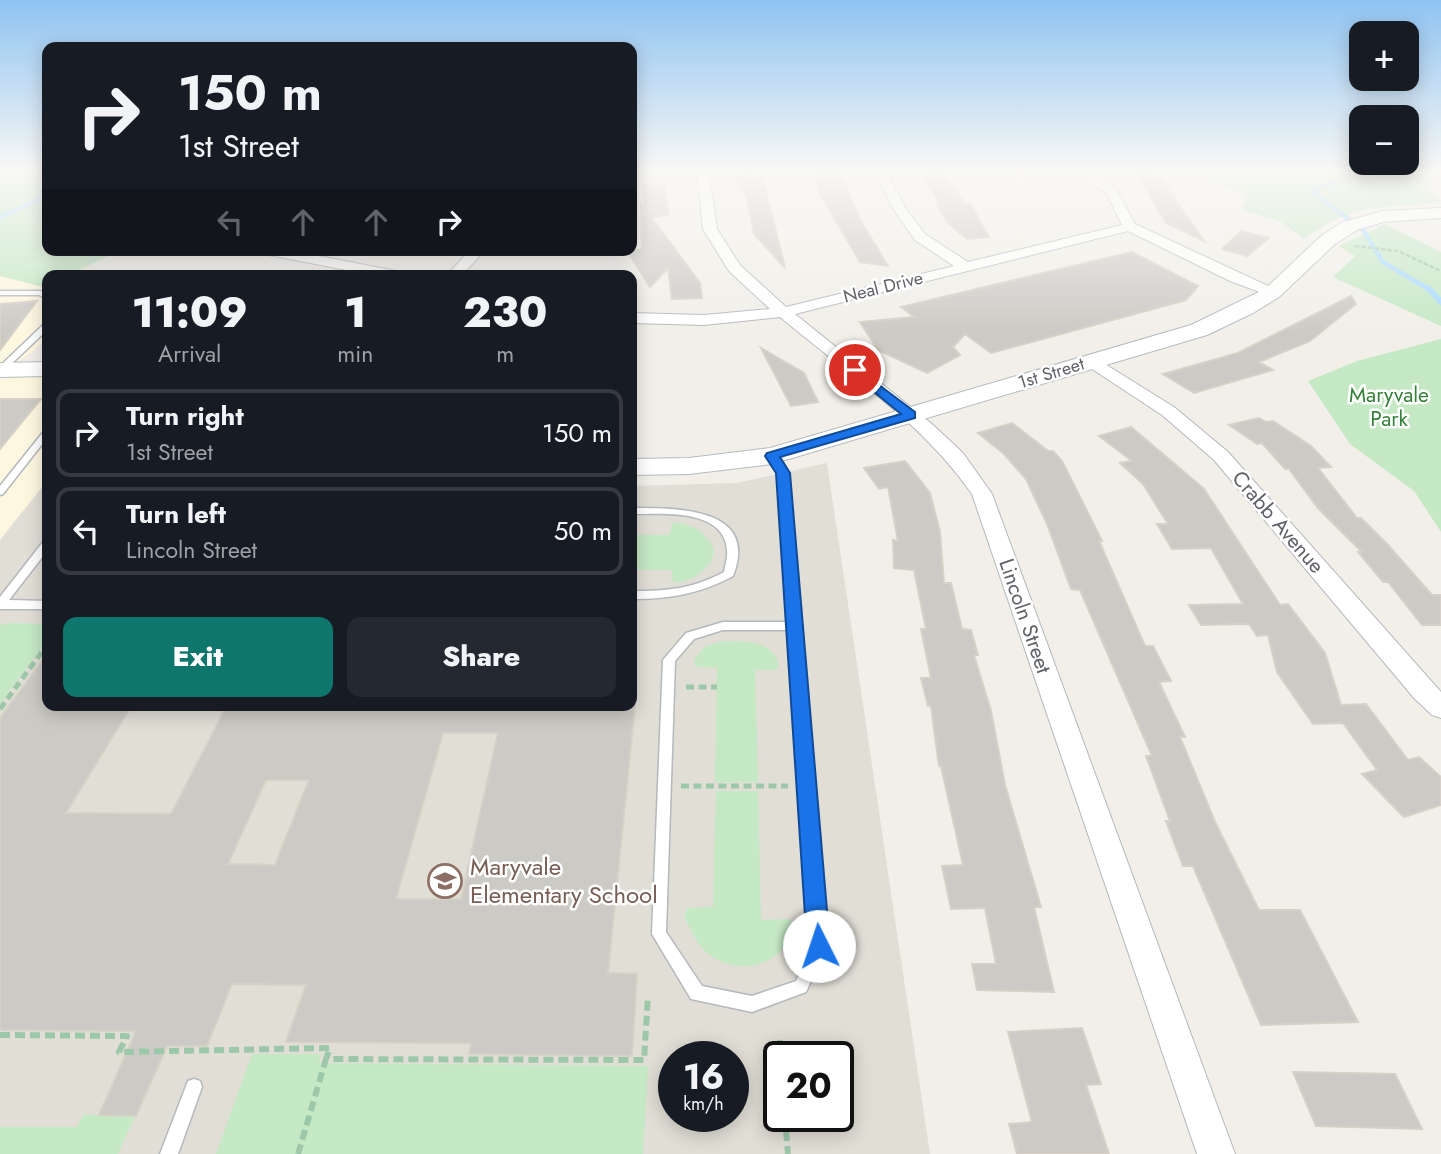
<!DOCTYPE html>
<meta charset="utf-8">
<style>
:root{--surface:#171b24;--page:#242831;--text:#f1f3f6;--muted:#9ea1a6;--line:#363941;--accent:#0f766e}
body{margin:0;font-family:Jost,sans-serif;background:var(--page);color:var(--text);height:100vh;display:flex;flex-direction:column;font-size:26px;white-space:nowrap}
*{box-sizing:border-box;margin:0}
p{font-size:23px;color:var(--muted)}
.icon{flex:none;width:38px;height:38px;fill:none;stroke:currentColor;stroke-width:2;stroke-linecap:round;stroke-linejoin:round}
.map{position:relative;flex:1;overflow:hidden}
.panel{position:absolute;left:42px;top:270px;width:595px;height:441px;display:flex;flex-direction:column;background:var(--surface);border-radius:14px;box-shadow:0 4px 18px #0003}
.panel>*{flex:none}
.top-card{position:absolute;left:42px;top:42px;width:595px;height:214px;border-radius:14px;box-shadow:0 4px 18px #0003;background:#171b24;color:var(--text);overflow:hidden}
.controls{position:absolute;left:1349px;top:21px;display:grid;gap:14px}
.controls a{display:grid;place-items:center;width:70px;height:70px;border-radius:14px;background:var(--surface);box-shadow:0 4px 18px #0003;font-size:35px}
.speed{position:absolute;left:658px;top:1041px;display:flex;gap:14px;font-size:35px;font-weight:700;text-align:center}
.speed>*{display:grid;place-content:center;width:91px;height:91px;border-radius:50%;background:var(--surface);box-shadow:0 4px 18px #0003;line-height:1}
.speed small{font-size:18px;font-weight:400}
.speed .limit{border:4px solid #111;border-radius:10px;background:#fff;color:#111}
.pin{position:absolute;display:grid;place-items:center;width:60px;height:60px;color:#fff;margin:-30px;border:4px solid #fff;border-radius:50%;box-shadow:0 2px 7px #0007}
.me{position:absolute;width:77px;margin:-38px;rotate:356deg;stroke-linejoin:round;filter:drop-shadow(0 0 5px #0008)}
.turn{display:flex;align-items:center;gap:24px;height:147px;padding:0 21px;font-size:32px}
.turn .icon{width:91px;height:91px;stroke-width:2.5}
.turn b{display:block;font-size:49px;line-height:60px}
.lanes{display:flex;align-items:center;height:66px;padding:0 21px;background:#0003;justify-content:center;gap:35px;direction:ltr}
.lanes .off{opacity:.35}
.eta{display:flex;justify-content:space-evenly;align-items:center;height:119px;text-align:center}
.eta b{font-size:42px;font-weight:800;line-height:49px}
.primary-button{display:flex;gap:14px;margin-top:auto;padding:14px 21px}
.primary-button a{flex:1;height:80px;border-radius:14px;background:var(--accent);color:#fff;font-size:28px;font-weight:800;line-height:80px;text-align:center}
.primary-button a+a{background:var(--page);color:var(--text)}
ul{padding:0;list-style:none}
li{display:flex;align-items:center;gap:21px;height:88px;margin:0 14px 10px;padding:0 7px;border:4px solid var(--line);border-radius:14px}
li div{flex:1}
li b{display:block;font-size:26px}
li em{font-style:normal}
.map>svg:first-child{display:block}
.commercial{fill:#fef7e0}
.education{fill:#e1ded6;fill-rule:evenodd}
.green{fill:#c5e8c5}
.lines{fill:none;stroke-linecap:round;stroke-linejoin:round}
.stream-far1{stroke:#aadaff;stroke-width:4.5}
.stream{stroke:#aadaff;stroke-width:6}
.building{fill:#cccac5;stroke:#d6d1c6;stroke-width:2;fill-rule:evenodd}
.lane-casing{stroke:#b5b8bc;stroke-width:3}
.street-casing{stroke:#b5b8bc;stroke-width:2}
.secondary-casing{stroke:#b6babf;stroke-width:2}
.path-far2{stroke:#9cc7a9;stroke-width:2.5;stroke-dasharray:4.5 2;stroke-linecap:butt}
.path-far1{stroke:#9cc7a9;stroke-width:5;stroke-dasharray:8 4.5;stroke-linecap:butt}
.path{stroke:#9cc7a9;stroke-width:6;stroke-dasharray:10 5;stroke-linecap:butt}
.lane{fill:#fff;fill-rule:evenodd}
.street{fill:#fff;fill-rule:evenodd}
.secondary{fill:#fff;fill-rule:evenodd}
.route{fill:#1a73e8;stroke:#114b97;stroke-width:2}
.labels{text-anchor:middle;stroke-width:5;stroke-linejoin:round;paint-order:stroke}
.far-street-label{font-size:18px;fill:#5f6368;stroke:#fff}
.park-label{font-size:21px;fill:#348238;stroke:#fff}
.street-label{font-size:21px;fill:#5f6368;stroke:#fff}
.near-education-label{font-size:24px;fill:#785e54;stroke:#fff;text-anchor:start}
</style>
<div class="map">
<svg width="1441" height="1154" viewBox="0 0 1441 1154">
<rect width="100%" height="100%" fill="#f1efe8"/>
<path class="commercial" d="M0 276 47 288V338L31 353 0 372Z
M0 377H47V481L0 540Z"/>
<path class="education" d="M827 463 930 1154H0V540L47 481V705H632V486L737 483ZM674 1057H733V1116H674ZM779 1057H838V1116H779Z"/>
<path class="green" d="M0 172H47V250H120L69 275H47V288L0 276Z
M1194 172H1419L1441 201C1414 208 1385 204 1358 211 1338 216 1321 227 1304 239L1280 221 1242 210 1247 195Z
M1385 224 1441 252V326L1333 277 1355 256 1339 246Z
M1441 339V532L1414 491 1350 444 1308 381 1357 361Z
M672 523C691 522 709 533 714 551 711 570 694 580 676 583L672 580V570H632V535H670Z
M10 623 47 624V640L0 704V625Z
M721 641C743 641 774 639 779 666L775 670H755L758 782H715L717 668 697 667 693 662 704 647Z
M716 791H758L761 920 788 919 793 923C791 965 736 979 707 953 697 944 689 928 684 915L688 908 713 907Z
M252 1054H321L319 1063 648 1066 643 1154H216Z
M83 1115 135 1116 118 1154H0V1127H77Z"/>
<g class="lines">
<path class="stream-far1" d="M1343 172 1338 180 1311 191 1363 230 1383 262 1430 290
M47 186 41 191 47 194
M0 217 47 196"/>
<path class="stream" d="M1428 288 1441 302"/>
</g>
<path class="building" d="M743 172 762 175 785 268 754 234 747 198 735 175H743Z
M814 172H840L859 218 888 266 860 262 820 194Z
M921 172H943L965 204H970L989 237 967 239 947 222 937 204H940Z
M1139 172H1156L1204 241 1166 223 1137 173Z
M665 184 668 215 652 218 700 283 702 298 672 299 668 268 650 287 627 251 642 249 641 204 644 208 643 185Z
M1241 231 1269 238 1247 256 1222 249Z
M1132 252 1198 286 1186 300 991 353 965 334 953 347 960 355 927 373 878 350 860 322 914 317 901 307Z
M1351 296 1356 304 1310 341 1259 362 1273 370 1194 393 1163 374 1238 353Z
M37 301 0 350V304Z
M761 348 804 373 818 402 791 406Z
M0 399H41L0 449Z
M1259 418 1266 422 1273 421 1311 446 1331 467 1318 468 1357 518H1361L1388 545 1432 595H1441V625H1422L1388 582H1383L1358 552H1362L1318 508 1289 469H1285L1262 443 1257 444 1229 425Z
M1012 423 1048 451H1053L1062 461 1102 541H1099L1145 646H1153L1171 681 1159 682 1185 737H1180L1215 822 1259 910H1300L1358 1022 1261 1025 1193 866H1183L1166 821H1170L1146 756H1152L1080 590 1071 589 1047 524 1026 479 1004 454 978 433Z
M1131 427 1204 489 1280 605 1288 604 1325 653 1341 705 1366 704 1408 760 1419 757 1441 777V805L1404 817 1362 774 1377 770 1343 723 1313 724 1277 672 1268 635 1257 636 1249 624 1201 625 1189 605 1243 604 1211 548 1172 549 1157 524H1168L1143 484 1120 463 1132 461 1099 436Z
M905 461 930 493 940 532 944 583H951L962 629 971 630 978 655H974L991 711 1005 785 1041 907H1034L1054 992 977 990 972 964H996L985 908 951 909 942 866 963 865 941 766H939L931 706H928L921 678H931L921 629H926L914 570 894 568 893 540 898 541 888 487 879 489 864 468Z
M47 654V705H132L66 813 171 814 227 705H635L608 973 637 974 632 1056 469 1054 471 1043 286 1042 306 985 232 984 207 1046H167L136 1116 99 1115 136 1031 0 1030V718ZM443 733H498L461 899H396ZM266 780H309L275 865 228 864Z
M1082 1028 1101 1084 1086 1085 1109 1154H1017L1009 1124 1032 1122 1008 1032Z
M1293 1072 1395 1074 1422 1129 1316 1126Z"/>
<g class="lines">
<g class="lane-casing">
<path id="lane" d="M0 291H40L47 294V298L39 295H0Z
M44 324H47V330L3 372H0V366Z
M47 430V438L3 494 0 495V486L44 431Z
M772 453 775 454 788 473 827 946 806 992 752 1012 691 999 652 934 663 660 686 633 723 622H789L778 473 767 456ZM723 630H789L811 946 796 981 752 996 702 986 666 932 675 661 694 639Z
M632 508C676 508 760 507 733 576 700 594 669 599 632 599V591C668 591 692 589 724 572 725 565 728 557 727 550 724 508 662 514 632 514Z
M47 541V551L9 600 47 601V609H0V597L43 542Z
M194 1079 200 1081 202 1087 178 1154H160L188 1081Z"/>
</g>
<g class="street-casing">
<path id="street" d="M697 172H709L717 229 740 265 786 307 954 266 915 240 894 210 875 172H887L906 209 925 234 968 262 1122 225 1107 194 1078 174 1089 172 1116 189 1135 224 1281 292 1273 297 1230 281 1128 231 795 314 933 425 963 453 992 494 1235 1154H1197L972 494C923 423 846 372 780 317L704 325 632 323V313L704 315 770 309 729 271 703 229Z
M257 250H288L396 271 403 275H372L264 254Z
M470 250H485L462 275H447Z
M1092 356 1174 407 1228 452 1441 692V718L1432 715 1414 698 1214 460 1162 415 1086 365 1084 361 1086 357Z"/>
</g>
<g class="secondary-casing">
<path id="secondary" d="M1429 172H1441V180Z
M1441 208V218L1383 222 1357 230 1335 244 1279 297 1253 313 1207 335 772 464 689 474 632 475V459L689 458 770 448 1191 325 1265 289 1321 236 1343 222 1383 211Z
M47 362V376L0 377V363Z"/>
</g>
<path class="path-far2" d="M1355 246 1398 251 1441 271"/>
<path class="path-far1" d="M686 687H717
M0 709 47 645
M681 786H788"/>
<path class="path" d="M0 1035 127 1036 119 1052 330 1048 326 1059 644 1060 648 996
M780 1040 781 1057
M785 1116 788 1154
M298 1154 326 1059"/>
<use href="#lane" class="lane"/>
<use href="#street" class="street"/>
<use href="#secondary" class="secondary"/>
</g>
<linearGradient id="sky" x2="0" y2="1"><stop stop-color="#8fc3f1"/><stop offset="0.51" stop-color="#f9f8f5"/><stop offset="1" stop-color="#f9f8f5" stop-opacity="0"/></linearGradient>
<rect width="1441" height="334" fill="url(#sky)"/>
<path class="route" d="M855 367 915 412V418L780 457 790 473 830 946 827 954 819 957 811 954 807 946 776 473 765 456 767 453 901 414 851 373V368Z"/>
<defs>
<g id="school-ring" transform="scale(1.75)"><circle r="9.5" fill="#fff" stroke="#8d6e63" stroke-width="1.5"/><path d="M0-5L7-2L0 1L-7-2ZM-4 1L0 2.5L4 1V4Q0 6-4 4Z" fill="#8d6e63"/></g>
</defs>
<g fill-rule="evenodd">
<use href="#school-ring" x="445" y="881"/>
</g>
<g class="labels">
<g class="far-street-label">
<text transform="translate(883 287) rotate(-14)" y="6">Neal Drive</text>
<text transform="translate(1051 373) rotate(-17)" y="6">1st Street</text>
</g>
<g class="park-label">
<text x="1389" y="402">Maryvale<tspan x="1389" dy="24">Park</tspan></text>
</g>
<g class="street-label">
<text transform="translate(1278 522) rotate(49)" y="7">Crabb Avenue</text>
<text transform="translate(1025 616) rotate(71)" y="7">Lincoln Street</text>
</g>
<g class="near-education-label">
<text x="470" y="875">Maryvale<tspan x="470" dy="28">Elementary School</tspan></text>
</g>
</g>
</svg>
<div class="controls">
<a>+</a>
<a>−</a>
</div>
<div class="speed"><div>16<small>km/h</small></div><div class="limit">20</div></div>
<div class="pin" style="left:855px;top:370px;background:#d93025"><svg class="icon" aria-label="arrive" viewBox="0 0 24 24"><path d="M6 21V4h12l-3 4 3 4H6"/></svg></div>
<svg class="me" style="left:819px;top:946px" viewBox="-20 -20 40 40"><circle r="19" fill="#fff"/><path d="M0-13L10 11 0 6-10 11z" fill="#1a73e8"/></svg>
<div class="top-card">
<div class="turn"><svg class="icon" aria-label="right" viewBox="0 0 24 24"><path d="M7 20v-9h11M14 6l5 5-5 5"/></svg><div><b>150 m</b>1st Street</div></div>
<div class="lanes"><svg class="icon off" aria-label="left" viewBox="0 0 24 24"><path d="M17 20v-9H6M10 6l-5 5 5 5"/></svg><svg class="icon off" aria-label="ahead" viewBox="0 0 24 24"><path d="M12 20V5M6 11l6-6 6 6"/></svg><svg class="icon off" aria-label="ahead" viewBox="0 0 24 24"><path d="M12 20V5M6 11l6-6 6 6"/></svg><svg class="icon" aria-label="right" viewBox="0 0 24 24"><path d="M7 20v-9h11M14 6l5 5-5 5"/></svg></div>
</div>
<section class="panel">
<div class="eta">
<div><b>11:09</b><p>Arrival</p></div>
<div><b>1</b><p>min</p></div>
<div><b>230</b><p>m</p></div>
</div>
<ul>
<li><svg class="icon" aria-label="right" viewBox="0 0 24 24"><path d="M7 20v-9h11M14 6l5 5-5 5"/></svg><div><b>Turn right</b><p>1st Street</p></div><em>150 m</em></li>
<li><svg class="icon" aria-label="left" viewBox="0 0 24 24"><path d="M17 20v-9H6M10 6l-5 5 5 5"/></svg><div><b>Turn left</b><p>Lincoln Street</p></div><em>50 m</em></li>
</ul>
<div class="primary-button"><a>Exit</a><a>Share</a></div>
</section>
</div>
